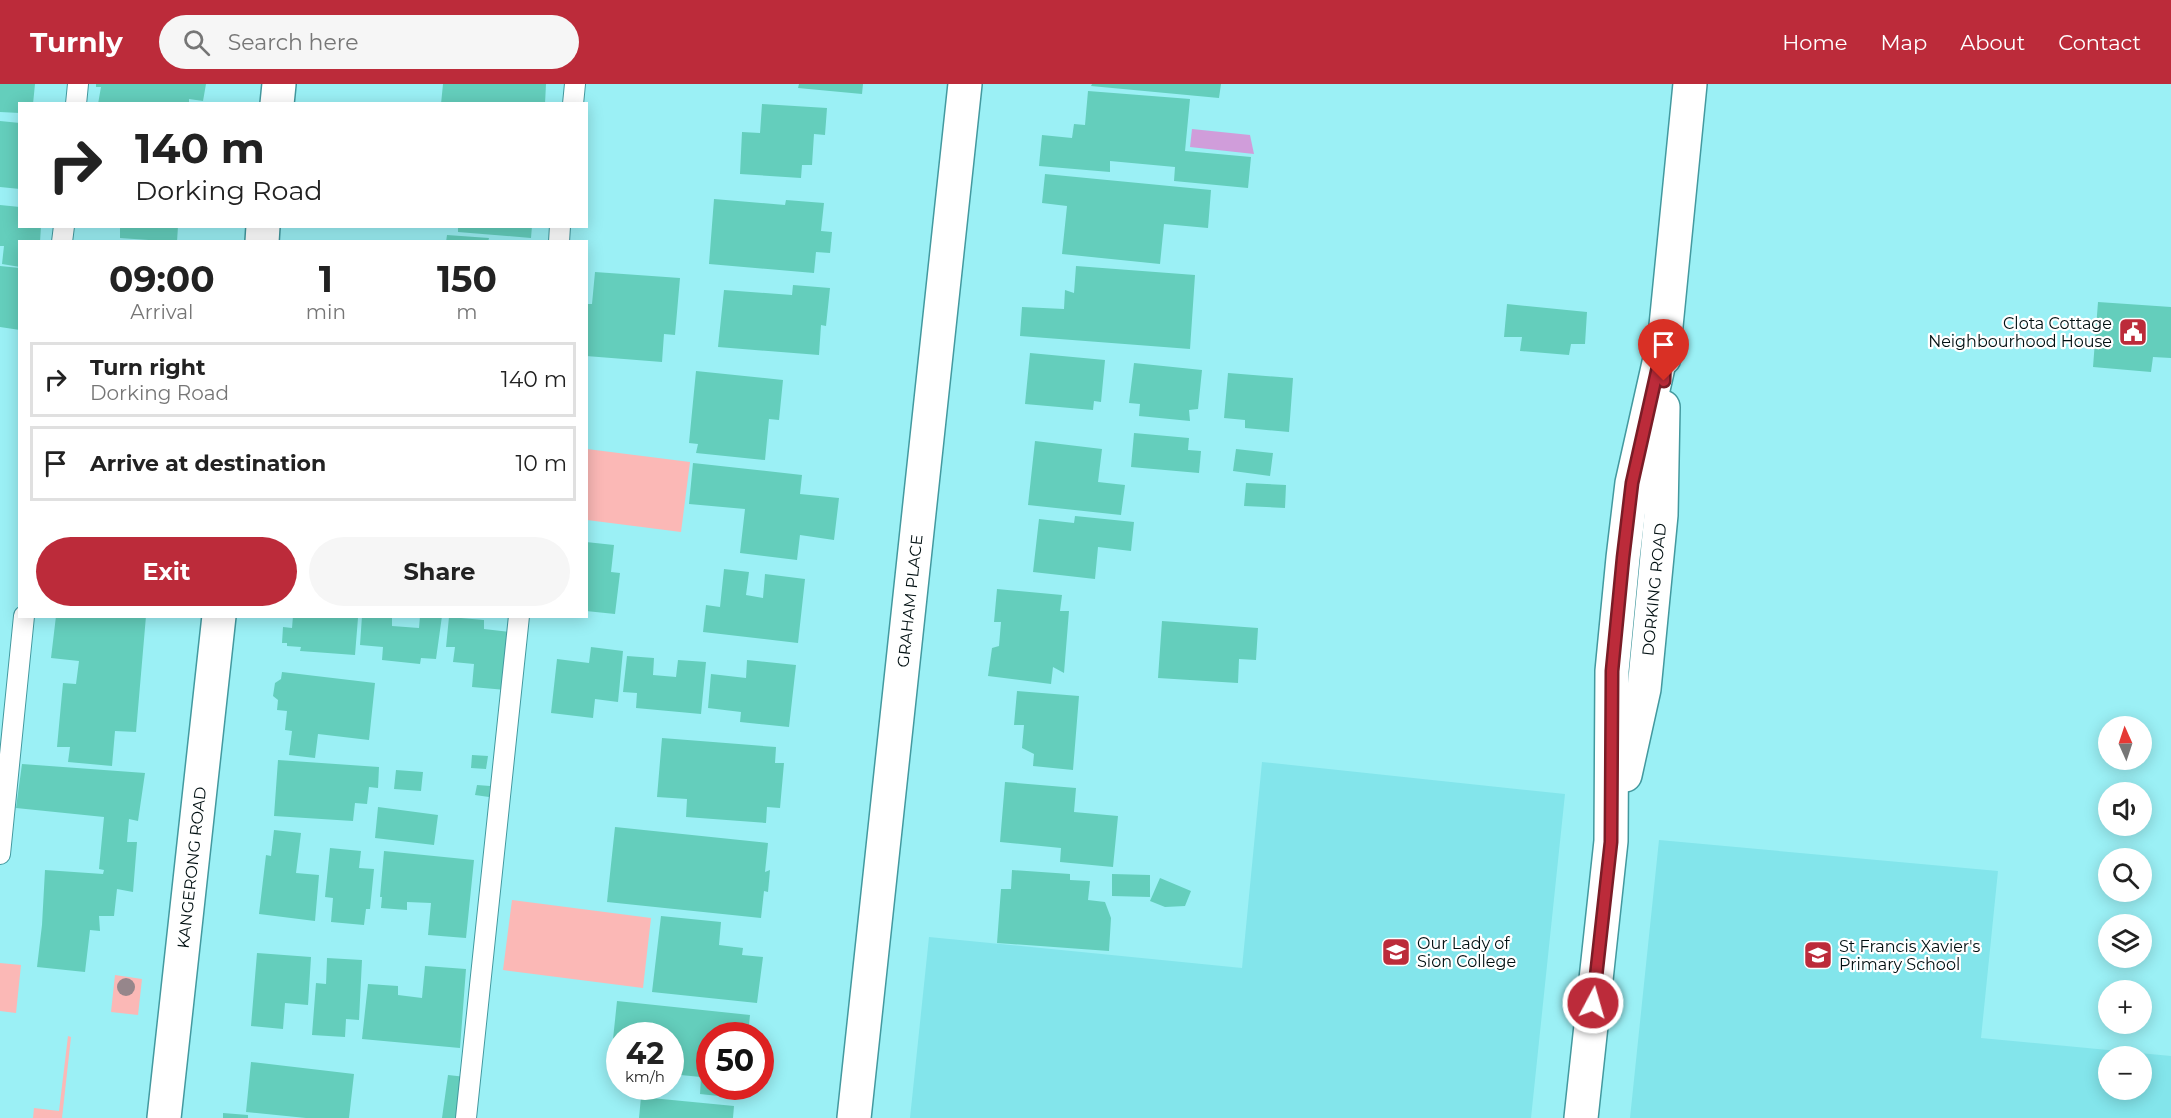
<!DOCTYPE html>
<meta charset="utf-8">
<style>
:root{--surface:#fff;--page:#f6f6f6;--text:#222;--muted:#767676;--line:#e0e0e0;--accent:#bc2b3a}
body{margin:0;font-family:Montserrat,sans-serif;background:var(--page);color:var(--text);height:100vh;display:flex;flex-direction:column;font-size:22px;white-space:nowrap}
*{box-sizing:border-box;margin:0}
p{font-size:20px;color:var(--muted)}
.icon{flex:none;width:33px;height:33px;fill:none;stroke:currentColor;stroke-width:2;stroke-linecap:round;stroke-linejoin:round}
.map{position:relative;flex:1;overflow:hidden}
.sheet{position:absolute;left:18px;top:156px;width:570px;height:378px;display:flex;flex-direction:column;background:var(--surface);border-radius:0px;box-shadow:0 3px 15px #0003}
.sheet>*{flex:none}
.banner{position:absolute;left:18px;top:18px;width:570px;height:126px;border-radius:0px;box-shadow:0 3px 15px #0003;background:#fff;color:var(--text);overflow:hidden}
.needle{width:39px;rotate:357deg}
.controls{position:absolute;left:2098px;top:632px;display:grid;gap:12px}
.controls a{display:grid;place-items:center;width:54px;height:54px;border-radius:50%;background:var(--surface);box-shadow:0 3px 15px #0003;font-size:30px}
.speed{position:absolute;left:606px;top:938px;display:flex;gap:12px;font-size:30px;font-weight:700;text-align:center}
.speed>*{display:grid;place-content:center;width:78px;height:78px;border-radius:50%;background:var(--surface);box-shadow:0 3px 15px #0003;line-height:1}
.speed small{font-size:15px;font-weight:400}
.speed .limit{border:9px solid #d22;background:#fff;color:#111}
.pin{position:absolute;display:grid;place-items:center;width:51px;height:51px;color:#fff;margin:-62px -26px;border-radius:50% 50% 50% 0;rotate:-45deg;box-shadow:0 0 6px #0007}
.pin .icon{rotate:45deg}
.me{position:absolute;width:66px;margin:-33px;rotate:6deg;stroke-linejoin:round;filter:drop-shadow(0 0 4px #0008)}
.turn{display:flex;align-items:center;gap:21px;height:126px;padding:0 18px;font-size:27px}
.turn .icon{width:78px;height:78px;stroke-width:2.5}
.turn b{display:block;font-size:42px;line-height:51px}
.eta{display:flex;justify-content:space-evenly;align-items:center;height:102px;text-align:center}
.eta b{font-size:36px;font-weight:700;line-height:42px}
.action{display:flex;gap:12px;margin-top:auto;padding:12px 18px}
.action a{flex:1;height:69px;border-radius:36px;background:var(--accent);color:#fff;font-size:24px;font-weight:700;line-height:69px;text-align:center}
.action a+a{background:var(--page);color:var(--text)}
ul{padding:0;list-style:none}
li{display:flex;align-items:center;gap:18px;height:75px;margin:0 12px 9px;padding:0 6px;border:3px solid var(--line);border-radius:0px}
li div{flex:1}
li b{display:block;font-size:22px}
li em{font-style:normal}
header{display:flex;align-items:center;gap:36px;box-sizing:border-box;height:84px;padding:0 30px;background:var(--accent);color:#fff}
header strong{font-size:28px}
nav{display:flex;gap:33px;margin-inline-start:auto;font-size:21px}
.search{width:420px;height:54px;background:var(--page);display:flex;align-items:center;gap:15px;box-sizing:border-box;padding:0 21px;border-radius:33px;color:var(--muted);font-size:22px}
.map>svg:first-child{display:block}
.built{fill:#83e5eb;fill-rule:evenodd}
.green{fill:#fbb8b6}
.water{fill:#d09dda}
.building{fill:#64cebc}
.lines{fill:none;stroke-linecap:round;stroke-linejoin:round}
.service-casing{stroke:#43999f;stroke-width:22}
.minor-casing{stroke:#43999f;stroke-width:36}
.secondary-casing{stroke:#43999f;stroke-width:36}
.service{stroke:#fff;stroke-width:20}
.minor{stroke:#fff;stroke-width:33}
.secondary{stroke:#fff;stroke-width:33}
.tree{fill:#96868b}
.route-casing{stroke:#7a1c26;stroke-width:15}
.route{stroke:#bc2b3a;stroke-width:10}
.labels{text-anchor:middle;stroke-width:4.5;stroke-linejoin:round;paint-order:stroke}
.poi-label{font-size:16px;fill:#000f11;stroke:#fff;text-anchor:start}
.street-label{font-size:16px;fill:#000f11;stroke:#fff}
</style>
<header>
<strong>Turnly</strong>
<div class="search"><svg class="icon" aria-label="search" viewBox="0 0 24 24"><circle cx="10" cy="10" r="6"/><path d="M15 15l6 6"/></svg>Search here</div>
<nav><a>Home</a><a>Map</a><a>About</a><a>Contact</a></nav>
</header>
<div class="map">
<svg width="2171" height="1034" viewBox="0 0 2171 1034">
<rect width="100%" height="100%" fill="#9bf0f5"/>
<path class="built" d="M1262 678 1565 710 1531 1034H910L929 853 1242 884Z
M1659 756 1998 787 1981 954 2171 972V1034H1630ZM2109 972H2142V1005H2109Z"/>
<path class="green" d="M587 365 690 378 681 448 587 436Z
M512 816 651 834 643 904 503 886Z
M0 879 21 881 16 929 0 927Z
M115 891 142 895 138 931 111 928Z
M68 952 71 953 62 1034H33L34 1024 59 1027Z"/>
<path class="water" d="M1192 45 1250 51 1254 70 1190 63Z"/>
<path class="building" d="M0 0H35L33 20H20V29L0 28Z
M96 0H206L203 17 189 15V20H98L101 3H96Z
M443 0H546L545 20H441Z
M799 0H863L862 10 798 4Z
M1092 0H1221L1219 14 1091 2Z
M1088 7 1190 15 1185 67 1251 73 1248 104 1174 97 1175 83 1110 77V88L1039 82 1042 51 1072 54 1074 40 1085 41Z
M762 20 827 24 825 51 814 50 812 81H802L801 94 740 90 742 48 760 49Z
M0 37 20 39V105L0 103Z
M1045 90 1211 106 1208 144 1164 140 1160 180 1062 170 1067 122 1042 119Z
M714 115 785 121 786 116 824 119 821 147 832 148 830 169 816 168 814 189 709 180Z
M0 121 20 123V142H41L40 158H20V183L2 180 4 162H0Z
M120 142H178L177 158 120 154Z
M458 142H532L531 154 458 148Z
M447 151 489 154 488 158H446Z
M0 182 20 184V246L0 243Z
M1076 182 1195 191 1190 265 1020 252 1022 223 1064 225 1065 206 1074 209Z
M595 188 680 194 675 251 664 250 662 278 586 272V220H592Z
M793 201 830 204 826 242 821 241 819 271 718 263 724 206 792 211Z
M2098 218 2171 223V274L2153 273 2151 288 2093 283Z
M1507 220 1587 228 1585 260H1571L1569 271 1520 267 1522 253H1504Z
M1030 269 1105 276 1101 318 1094 317 1093 326 1025 320Z
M1134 279 1202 286 1198 325 1189 326 1190 337 1139 332 1140 320 1129 319Z
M696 287 783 296 779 336 769 335 765 376 696 369 698 360 689 359Z
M1228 289 1293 294 1289 348 1245 344V336L1224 334Z
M1134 349 1189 354 1188 366 1201 367 1199 389 1131 383Z
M1035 357 1102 365 1098 398 1125 401 1121 431 1028 421Z
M1236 365 1273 369 1270 392 1233 387Z
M693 379 802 391 800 410 839 414 834 456 800 451 797 476 740 469 745 425 689 420Z
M1246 399 1286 401 1285 424 1244 422Z
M1075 432 1134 438 1131 467 1098 463 1095 495 1033 488 1039 435 1074 439Z
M586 458 614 461 611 488 620 489 615 530 586 527Z
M724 485 749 488 746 511 763 514 765 490 805 495 798 559 703 548 706 521 720 523Z
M997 505 1062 511 1060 527H1069L1064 589 1053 583 1051 600 988 592 992 564 999 562 1001 538H994Z
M56 532H146L136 648 115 647 112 682 68 678 70 663H57L63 599 76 600 79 577 51 574Z
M293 532 358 534 355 571 300 567 301 563 287 562V559H282L283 543 292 544Z
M362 532H392V542L419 544 420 532H442L436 575 421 574 420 580 382 576 383 563 360 561Z
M449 533 484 536V545L511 548 506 606 472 603 474 580 453 578 455 563H446Z
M1162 537 1258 544 1256 576 1239 575 1238 599 1158 594Z
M591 563 623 567 618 618 595 615 593 634 551 629 557 575 589 579Z
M627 572 654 574 653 591 676 593 678 576 706 578 701 630 636 624 637 609 623 608Z
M747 576 796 581 789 643 740 638 741 628 708 624 711 590 746 594Z
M282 588 375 599 369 656 318 650 315 674 289 671 292 647 285 646 287 627 277 626 278 616 273 612 275 599 281 595Z
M1017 607 1079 612 1073 686 1033 682 1034 670 1022 664 1024 641H1014Z
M662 654 776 663 775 679H784L780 724 767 723 766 739 686 733 687 715 657 713Z
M472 671 488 672 486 685 471 684Z
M278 676 379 683 378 704 369 703 367 720 355 719 353 737 274 732Z
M22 680 145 689 138 737 129 735 127 758H137L133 808 117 805 114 832H99L100 847 90 846 85 888 37 883 42 841 45 786 103 790 104 786 99 785 104 733 16 724Z
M396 686 423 688 421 707 394 705Z
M1005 698 1076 704 1074 728 1118 732 1113 783 1060 778 1061 764 1000 758Z
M477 701 490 702 489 713 475 711Z
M378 723 438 731 434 761 375 754Z
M615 743 768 759 765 788 770 786 768 808 764 807 761 834 607 818Z
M274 746 301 749 296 789 319 791 315 837 259 830 266 771 271 772Z
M330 764 361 767 359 784 374 785 370 825H366L364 841 331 838 333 814 325 813Z
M384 767 474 776 466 854 428 851 431 819 407 818V826L381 824 382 813H380Z
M1012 786 1070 790V796L1090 797 1088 816 1105 818 1111 834 1109 867 997 859 1001 805H1011Z
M1112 790 1150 791V813L1112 812Z
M1160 794 1191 807 1185 822 1165 823 1150 817Z
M661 832 721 838 719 861 743 864 742 871 763 873 757 919 652 908Z
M257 869 311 873 308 921 285 919 283 945 251 942Z
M327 874 362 876 359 936 346 935 345 953 312 951 316 899 326 900Z
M425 882 466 885 460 964 362 955 368 900 398 902V911L422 914Z
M617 917 750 931 748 951H710V1002H739L737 1014 700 1010 701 993 670 990V951H620V985L610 984Z
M251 978 354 990 349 1034H306L246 1028Z
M448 991 466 993 461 1034H442Z
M641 1013 734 1022 733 1034H639Z
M223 1029 248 1031V1034H223Z"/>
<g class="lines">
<g class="service-casing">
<path id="service" d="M76 20 78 0
M573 20 575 0
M62 158 64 142
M559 158 560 142
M0 770 24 532
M466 1034 519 532"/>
</g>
<g class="minor-casing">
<g id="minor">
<path d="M277 20 279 0"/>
<path d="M262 158 263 142"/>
<path id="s1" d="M164 1034 219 532"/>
<path id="s2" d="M854 1034 965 0"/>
</g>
</g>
<g class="secondary-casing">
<g id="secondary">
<path d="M1664 274 1665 252 1690 0"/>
<path id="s3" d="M1625 691 1644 605 1661 431 1663 323"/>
<path d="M1581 1034 1611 757 1612 587 1623 474 1632 399 1665 252"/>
</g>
</g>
<use href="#service" class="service"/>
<use href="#minor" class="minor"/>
<use href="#secondary" class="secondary"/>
</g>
<circle class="tree" cx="126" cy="903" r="9"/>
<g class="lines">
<g class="route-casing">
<path id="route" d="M1593 919 1611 758 1612 587 1623 474 1632 399 1665 252 1664 297"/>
</g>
<use href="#route" class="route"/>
</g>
<defs>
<g id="civic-square" transform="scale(1.5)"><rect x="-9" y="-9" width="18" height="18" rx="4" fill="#bc2b3a" stroke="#fff"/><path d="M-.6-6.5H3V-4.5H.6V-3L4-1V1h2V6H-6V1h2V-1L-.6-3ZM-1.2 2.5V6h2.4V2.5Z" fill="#fff"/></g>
<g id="school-square" transform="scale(1.5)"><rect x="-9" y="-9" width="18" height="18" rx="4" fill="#bc2b3a" stroke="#fff"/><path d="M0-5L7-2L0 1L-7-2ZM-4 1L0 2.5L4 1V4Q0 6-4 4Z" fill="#fff"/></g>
</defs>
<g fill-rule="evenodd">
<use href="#civic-square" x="2133" y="248"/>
<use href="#school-square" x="1396" y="868"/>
<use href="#school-square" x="1818" y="871"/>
</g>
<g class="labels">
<g class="poi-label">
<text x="2112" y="245" text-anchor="end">Clota Cottage<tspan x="2112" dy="18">Neighbourhood House</tspan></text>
<text x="1417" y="865">Our Lady of<tspan x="1417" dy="18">Sion College</tspan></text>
<text x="1839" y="868">St Francis Xavier's<tspan x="1839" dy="18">Primary School</tspan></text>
</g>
<g class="street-label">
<text dy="6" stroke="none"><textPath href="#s3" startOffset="188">DORKING ROAD</textPath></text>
<text dy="6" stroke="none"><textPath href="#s2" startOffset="520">GRAHAM PLACE</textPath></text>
<text dy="6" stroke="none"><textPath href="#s1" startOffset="252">KANGERONG ROAD</textPath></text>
</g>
</g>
</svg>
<div class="controls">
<a><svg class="needle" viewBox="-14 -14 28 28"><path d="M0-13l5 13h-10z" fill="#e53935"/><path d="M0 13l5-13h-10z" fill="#767676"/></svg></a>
<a><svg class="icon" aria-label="sound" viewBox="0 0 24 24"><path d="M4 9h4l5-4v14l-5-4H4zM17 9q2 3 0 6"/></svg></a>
<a><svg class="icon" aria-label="search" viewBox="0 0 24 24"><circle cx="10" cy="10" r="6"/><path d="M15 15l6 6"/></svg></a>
<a><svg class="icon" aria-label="layers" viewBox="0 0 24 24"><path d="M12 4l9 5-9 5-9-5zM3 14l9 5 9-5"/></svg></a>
<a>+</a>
<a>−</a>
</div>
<div class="speed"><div>42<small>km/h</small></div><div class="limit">50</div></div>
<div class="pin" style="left:1664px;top:297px;background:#d93025"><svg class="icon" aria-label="arrive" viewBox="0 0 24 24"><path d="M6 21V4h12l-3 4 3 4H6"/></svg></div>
<svg class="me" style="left:1593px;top:919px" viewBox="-20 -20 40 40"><circle r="17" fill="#bc2b3a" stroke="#fff" stroke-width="3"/><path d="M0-11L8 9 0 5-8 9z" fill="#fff"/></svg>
<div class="banner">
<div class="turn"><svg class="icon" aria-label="right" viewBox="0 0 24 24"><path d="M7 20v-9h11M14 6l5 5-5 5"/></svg><div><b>140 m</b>Dorking Road</div></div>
</div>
<section class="sheet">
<div class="eta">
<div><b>09:00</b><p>Arrival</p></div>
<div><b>1</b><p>min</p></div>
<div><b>150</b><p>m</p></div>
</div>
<ul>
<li><svg class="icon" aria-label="right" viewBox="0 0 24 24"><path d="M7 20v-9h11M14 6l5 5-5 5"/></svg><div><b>Turn right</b><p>Dorking Road</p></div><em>140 m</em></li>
<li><svg class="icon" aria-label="arrive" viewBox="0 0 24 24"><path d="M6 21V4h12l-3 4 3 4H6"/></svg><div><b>Arrive at destination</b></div><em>10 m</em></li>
</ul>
<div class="action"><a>Exit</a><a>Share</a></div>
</section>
</div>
